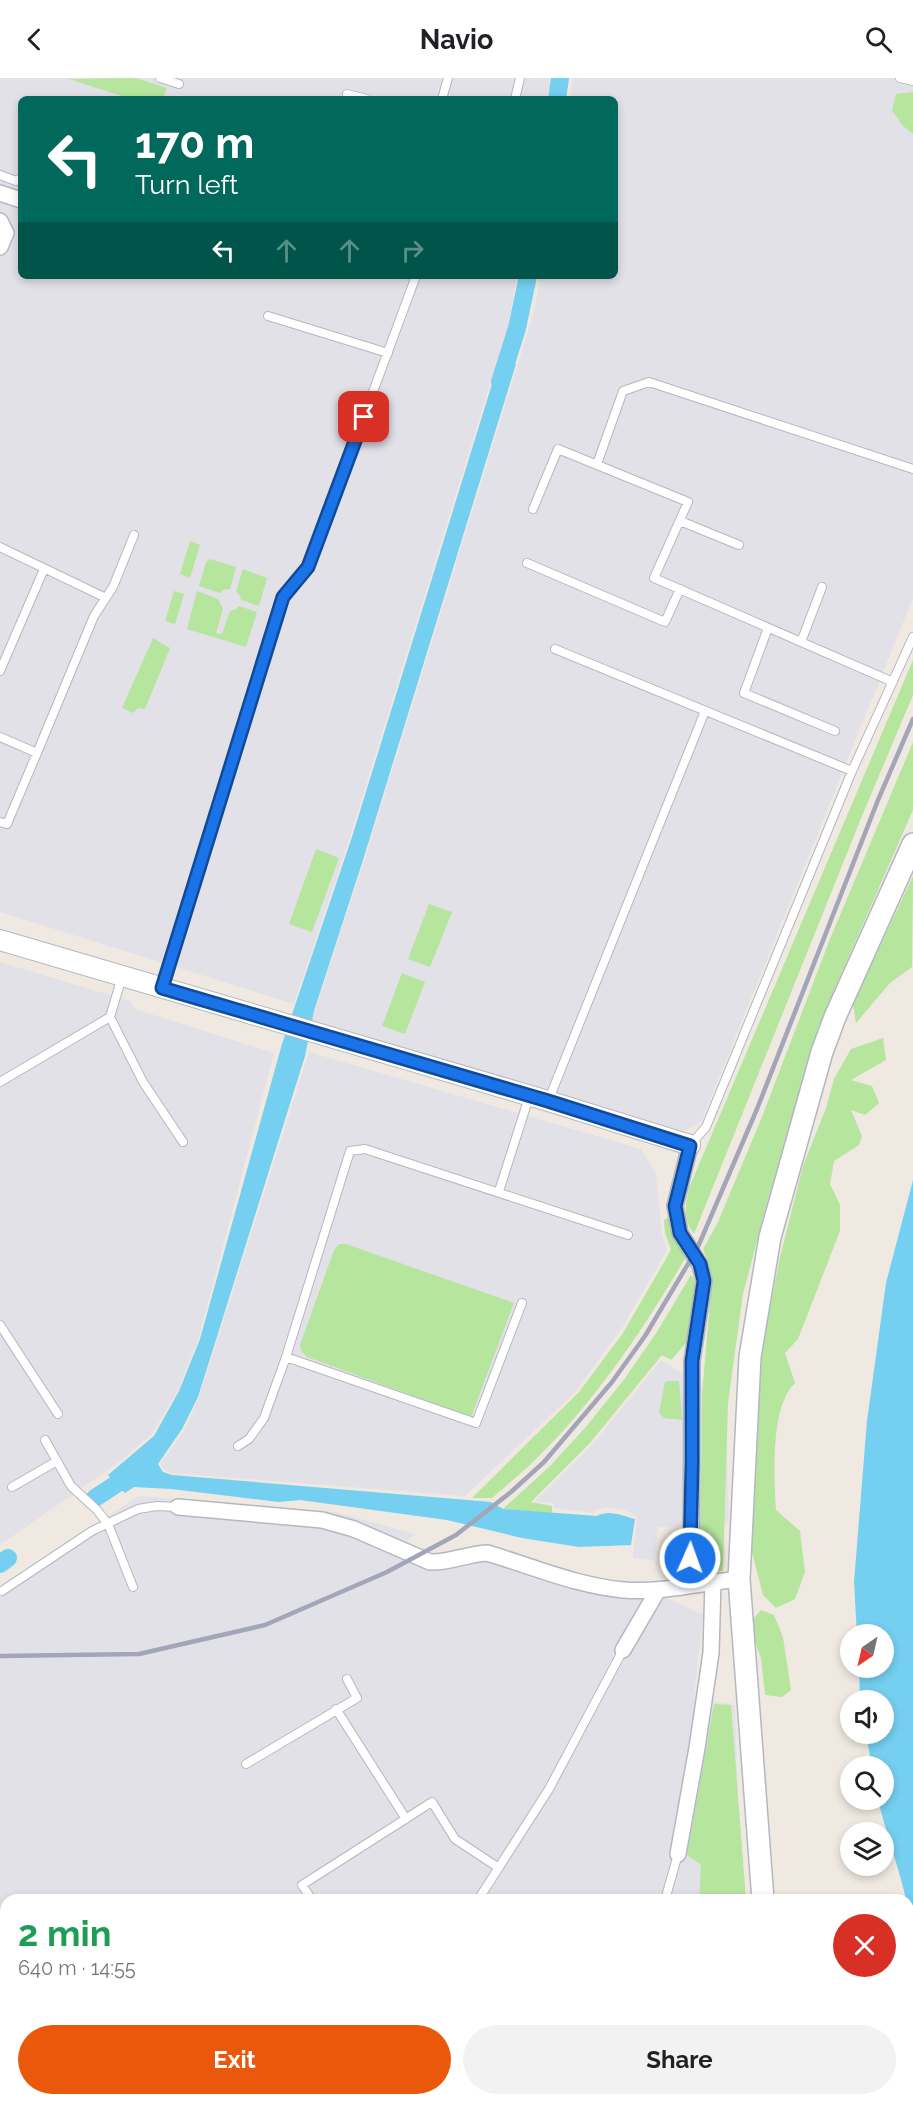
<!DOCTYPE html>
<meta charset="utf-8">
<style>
:root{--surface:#fff;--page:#f2f2f2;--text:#202124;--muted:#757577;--accent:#ea580c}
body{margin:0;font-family:Raleway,sans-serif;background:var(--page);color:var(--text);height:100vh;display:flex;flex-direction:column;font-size:22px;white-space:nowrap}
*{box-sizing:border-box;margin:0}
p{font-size:20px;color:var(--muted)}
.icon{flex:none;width:33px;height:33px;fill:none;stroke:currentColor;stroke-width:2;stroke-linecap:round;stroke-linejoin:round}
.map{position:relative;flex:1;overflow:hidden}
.details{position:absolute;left:0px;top:1816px;width:914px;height:212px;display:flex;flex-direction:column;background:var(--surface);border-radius:18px 18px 0 0;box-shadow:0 3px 9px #0003}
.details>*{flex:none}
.banner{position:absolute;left:18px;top:18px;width:600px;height:183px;border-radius:9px;box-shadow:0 3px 9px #0003;background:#00695c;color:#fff;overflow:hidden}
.needle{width:39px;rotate:214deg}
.controls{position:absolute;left:840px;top:1546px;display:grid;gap:12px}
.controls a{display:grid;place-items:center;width:54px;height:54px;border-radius:50%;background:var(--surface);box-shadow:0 3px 9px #0003;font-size:30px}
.pin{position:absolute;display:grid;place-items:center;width:51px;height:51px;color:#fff;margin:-26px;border-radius:12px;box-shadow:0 3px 9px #0006}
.me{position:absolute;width:66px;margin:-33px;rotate:2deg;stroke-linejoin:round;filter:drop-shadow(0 0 4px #0008)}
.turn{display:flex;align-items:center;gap:21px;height:126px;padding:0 18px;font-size:27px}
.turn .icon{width:78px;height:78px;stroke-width:2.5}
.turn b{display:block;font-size:42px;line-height:51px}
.lanes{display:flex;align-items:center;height:57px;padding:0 18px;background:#0003;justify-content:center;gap:30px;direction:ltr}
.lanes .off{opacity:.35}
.round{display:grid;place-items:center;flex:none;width:63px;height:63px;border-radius:32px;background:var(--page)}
.headline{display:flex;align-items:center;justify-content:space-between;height:102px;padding:0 18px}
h1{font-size:36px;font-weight:700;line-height:45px;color:#1e9e55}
.button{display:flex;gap:12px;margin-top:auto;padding:12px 18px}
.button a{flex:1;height:69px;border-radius:36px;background:var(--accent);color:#fff;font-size:24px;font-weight:700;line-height:69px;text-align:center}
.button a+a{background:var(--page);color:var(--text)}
header{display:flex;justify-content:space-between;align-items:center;height:78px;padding:0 18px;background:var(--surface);font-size:27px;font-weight:700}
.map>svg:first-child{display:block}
.industrial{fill:#e3e1e8}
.green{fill:#b6e59e}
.water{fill:#75cff0}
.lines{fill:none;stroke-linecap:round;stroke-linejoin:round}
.canal{stroke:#75cff0;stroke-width:18}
.service-casing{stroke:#b4b7c1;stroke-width:10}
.minor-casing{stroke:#b4b7c1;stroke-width:18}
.tertiary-casing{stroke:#b4b7c1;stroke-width:22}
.secondary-casing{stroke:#b4b7c1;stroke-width:24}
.service{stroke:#fff;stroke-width:8}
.minor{stroke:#fff;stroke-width:15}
.tertiary{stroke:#fff;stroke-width:20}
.secondary{stroke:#fff;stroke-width:21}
.rail{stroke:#a3a6b8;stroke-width:4.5}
.route-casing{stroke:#114b97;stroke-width:15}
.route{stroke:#1a73e8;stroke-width:10}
</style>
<header><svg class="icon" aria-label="back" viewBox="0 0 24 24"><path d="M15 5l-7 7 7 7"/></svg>Navio<svg class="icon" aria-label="search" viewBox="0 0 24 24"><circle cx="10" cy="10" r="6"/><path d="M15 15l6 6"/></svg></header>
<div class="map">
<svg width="913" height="2027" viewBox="0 0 913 2027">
<rect width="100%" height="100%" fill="#efe9e1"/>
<path class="industrial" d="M0 0H550L547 21H21V198H517L508 248 346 772 294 926 0 834Z
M573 0H913V520L701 1044 684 1053 312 942 366 777 535 230 540 198H615V21H570Z
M0 884 130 923 135 931 274 975 199 1259 178 1312 152 1356 119 1384 0 1467Z
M309 974 641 1071 656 1096 662 1156 667 1172 622 1250 576 1313 465 1418 171 1395 164 1392 160 1386 184 1353 199 1319Z
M661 1282 725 1323 729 1445 658 1449 654 1482 633 1480 637 1438 624 1432 608 1429 595 1432 593 1435 554 1430V1425L534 1424 592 1367Z
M139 1418 335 1434 415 1456 395 1473 432 1490 474 1480 665 1519 703 1537 694 1620 735 1627 741 1822H6V2022H747L748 2027H0V1508Z"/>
<path class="green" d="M136 0 167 10 163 21H131L69 1Z
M913 14V56L902 47 892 32 896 16Z
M190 463 200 467 190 500 180 496Z
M210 481 236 489 230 511 223 512 220 515 199 508 206 484Z
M243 491 267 500 259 528 241 522 240 518 236 513Z
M174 513 184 516 175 546 165 543Z
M197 513 218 521 223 531 216 555 222 556 230 533 236 531 239 528 257 534 246 569 187 551Z
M153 560 170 570 145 631 138 630 133 635 122 630Z
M913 582V617L862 738 694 1156C683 1142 685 1127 689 1110Z
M913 664V732L838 903 809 985 768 1121 743 1216 728 1325 723 1493 715 1494 700 1487 702 1317 712 1200 709 1186 703 1171 718 1144 762 1039 830 861Z
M316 771 339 780 312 854 289 846Z
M913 798 912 889 890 905 856 945 853 926Z
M429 826 452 834 430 889 408 881Z
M402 895 425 904 405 956 382 948Z
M883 960 886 982 851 1002 872 1008 879 1025 865 1037 851 1032 862 1058 859 1067 834 1083 830 1106 840 1127V1153L798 1261 785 1275 795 1305C770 1328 774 1400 776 1432L800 1453 805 1494 795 1521 776 1530 763 1517 747 1455 755 1305 780 1179 803 1088 826 1030 834 1001 851 971Z
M669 1139 675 1155 687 1177C645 1249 597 1321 537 1380 523 1394 507 1407 492 1420H472L579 1314 623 1255 671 1172 665 1155 664 1142Z
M339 1166H346L514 1225 471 1339 307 1279 302 1274 300 1267 334 1172Z
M691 1197C699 1205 696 1243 692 1254 688 1264 678 1274 671 1282L662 1277 589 1366 531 1424 552 1428V1435L503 1431 550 1388 585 1350 623 1303 657 1254Z
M671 1303H679L682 1342 664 1340 659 1335 665 1304Z
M761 1532 774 1537 783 1559 791 1612 782 1619 765 1617 761 1580 755 1564 753 1541Z
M714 1626 731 1627 746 1822H699L701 1787 687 1777Z"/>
<path class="water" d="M501 277 516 286 363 782 314 933 305 978 198 1319 182 1351 158 1386 163 1394 172 1397 491 1424 503 1431 597 1438C609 1431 623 1438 635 1441L631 1467 579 1469 522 1460 447 1442 300 1422 279 1424 171 1411 134 1409 125 1415 108 1397 154 1358 179 1313 200 1261 282 966 352 759Z
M913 1102V1856C907 1811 889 1767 878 1722H884V1689H872L866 1656H884V1623L860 1622 859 1590H884V1557H857L854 1504 867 1343 886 1205Z"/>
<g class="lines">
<path class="canal" d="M557 21 560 0
M500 304 517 250 528 198
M95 1420 136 1393
M0 1486 8 1480"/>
<g class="service-casing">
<path id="service" d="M160 0 179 6
M900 0 913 3
M347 16 367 21
M442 21 448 0
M515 21 520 0
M0 97 16 103 21 100
M268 238 388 275
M597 386 623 313 649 304 913 391
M533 431 558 371 688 424 654 500 893 604
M680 443 739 467
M0 469 106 520
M527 485 665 544 680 511
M768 550 744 615 835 653
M801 564 822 509
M555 571 852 693
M0 593 44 491
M0 659 37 675 94 538 113 509 134 457
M0 744 7 746 37 675
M122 899 110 939 143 1004 183 1064
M163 909 283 519 308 489 416 198
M0 1004 110 939
M549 1021 705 633
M691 1066 706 1049 852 693 913 559
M499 1113 529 1019
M0 1247 58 1336
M286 1279 476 1345 522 1225
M45 1362 71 1408 97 1432 108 1446 133 1509
M238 1368 249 1361 264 1340 286 1279 350 1073 365 1071 628 1157
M12 1409 57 1383
M2 1513 92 1453 138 1431 157 1428 178 1429
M336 1631 406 1741
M246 1686 357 1620 347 1601
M312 1822 302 1807 432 1724 455 1761 499 1790
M478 1822 549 1711 623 1572
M665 1822 678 1776
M820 2022 821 2027
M542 2027 548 2022"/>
</g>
<g class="minor-casing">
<path id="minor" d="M0 115 21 122
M0 143 6 155 0 169
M690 1067 675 1128 680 1155 700 1187 704 1203 692 1283 691 1506
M178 1429 322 1442 354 1451 430 1484C449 1485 467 1476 487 1475 532 1488 577 1508 624 1512 662 1515 701 1505 739 1501
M623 1572 658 1512
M678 1776 697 1670 711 1575 713 1504"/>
</g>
<g class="tertiary-casing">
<path id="tertiary" d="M0 862 548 1023 690 1067"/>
</g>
<g class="secondary-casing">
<path id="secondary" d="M763 1822 739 1501 750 1279 770 1159 822 974 835 939 913 766
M776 2022V2027"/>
</g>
<use href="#service" class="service"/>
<use href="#minor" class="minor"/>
<use href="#tertiary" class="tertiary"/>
<use href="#secondary" class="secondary"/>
<path class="rail" d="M0 1578 139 1576 265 1547 387 1494 456 1457 511 1414 544 1384 612 1304 645 1258 697 1171 757 1031 878 722 913 641
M0 2012 6 2019"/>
</g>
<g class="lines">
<g class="route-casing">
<path id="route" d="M364 339 308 489 283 519 162 910 548 1023 690 1068 675 1128 680 1155 700 1186 704 1203 692 1283V1385L690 1480"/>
</g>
<use href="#route" class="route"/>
</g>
</svg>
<div class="controls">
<a><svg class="needle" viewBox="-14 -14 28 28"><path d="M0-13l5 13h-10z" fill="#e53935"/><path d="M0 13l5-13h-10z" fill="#757577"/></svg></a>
<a><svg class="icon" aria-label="sound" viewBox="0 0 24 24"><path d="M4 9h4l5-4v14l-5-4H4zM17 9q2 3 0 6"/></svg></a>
<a><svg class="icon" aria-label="search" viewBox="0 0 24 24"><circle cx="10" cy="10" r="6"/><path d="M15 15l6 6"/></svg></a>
<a><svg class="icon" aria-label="layers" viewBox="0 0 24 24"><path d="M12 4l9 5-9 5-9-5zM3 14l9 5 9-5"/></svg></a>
</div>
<div class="pin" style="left:364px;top:339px;background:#d93025"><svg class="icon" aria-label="arrive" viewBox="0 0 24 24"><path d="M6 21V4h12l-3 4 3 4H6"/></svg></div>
<svg class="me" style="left:690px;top:1480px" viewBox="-20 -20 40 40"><circle r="17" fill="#1a73e8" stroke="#fff" stroke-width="3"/><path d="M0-11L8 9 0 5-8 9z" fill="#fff"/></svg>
<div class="banner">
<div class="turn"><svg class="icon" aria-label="left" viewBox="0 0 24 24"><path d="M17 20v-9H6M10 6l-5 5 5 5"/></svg><div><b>170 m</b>Turn left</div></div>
<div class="lanes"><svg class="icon" aria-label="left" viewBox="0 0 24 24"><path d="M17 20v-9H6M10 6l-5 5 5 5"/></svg><svg class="icon off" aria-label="ahead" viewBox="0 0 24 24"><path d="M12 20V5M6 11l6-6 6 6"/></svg><svg class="icon off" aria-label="ahead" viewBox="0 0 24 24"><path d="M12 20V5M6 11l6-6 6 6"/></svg><svg class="icon off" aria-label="right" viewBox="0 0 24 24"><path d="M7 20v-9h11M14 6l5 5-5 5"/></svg></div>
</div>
<section class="details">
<div class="headline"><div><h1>2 min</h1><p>640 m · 14:55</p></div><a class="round" style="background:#d93025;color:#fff"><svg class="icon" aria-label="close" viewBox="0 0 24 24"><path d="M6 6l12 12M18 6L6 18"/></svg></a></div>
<div class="button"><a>Exit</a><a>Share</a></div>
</section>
</div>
